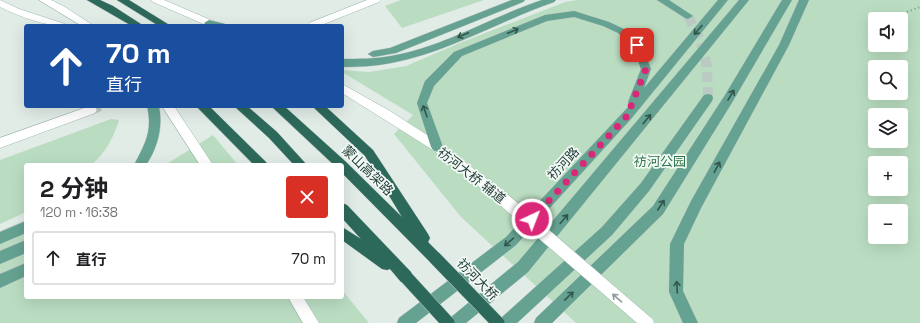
<!DOCTYPE html>
<html lang="zh">
<meta charset="utf-8">
<style>
:root{--surface:#fff;--page:#f2f2f2;--text:#202124;--muted:#757577;--line:#e0e0e0}
body{margin:0;font-family:"Space Grotesk","Noto Sans SC",sans-serif;background:var(--page);color:var(--text);height:100vh;display:flex;flex-direction:column;font-size:15px;white-space:nowrap}
*{box-sizing:border-box;margin:0}
p{font-size:13px;color:var(--muted)}
.icon{flex:none;width:22px;height:22px;fill:none;stroke:currentColor;stroke-width:2;stroke-linecap:round;stroke-linejoin:round}
.map{position:relative;flex:1;overflow:hidden}
.sheet{position:absolute;left:24px;top:163px;width:320px;height:136px;display:flex;flex-direction:column;background:var(--surface);border-radius:4px;box-shadow:0 4px 16px #0002}
.sheet>*{flex:none}
.top-card{position:absolute;left:24px;top:24px;width:320px;height:84px;border-radius:4px;box-shadow:0 4px 16px #0002;background:#1a4fa0;color:#fff;overflow:hidden}
.controls{position:absolute;left:868px;top:12px;display:grid;gap:8px}
.controls a{display:grid;place-items:center;width:40px;height:40px;border-radius:4px;background:var(--surface);box-shadow:0 4px 16px #0002;font-size:20px}
.pin{position:absolute;display:grid;place-items:center;width:34px;height:34px;color:#fff;margin:-17px;border-radius:8px;box-shadow:0 2px 6px #0006}
.me{position:absolute;width:44px;margin:-22px;rotate:43deg;stroke-linejoin:round;filter:drop-shadow(0 0 3px #0008)}
.turn{display:flex;align-items:center;gap:14px;height:84px;padding:0 16px;font-size:18px}
.turn .icon{width:52px;height:52px;stroke-width:2.5}
.turn b{display:block;font-size:28px;line-height:34px}
.round{display:grid;place-items:center;flex:none;width:42px;height:42px;border-radius:4px;background:var(--page)}
.summary{display:flex;align-items:center;justify-content:space-between;height:68px;padding:0 16px}
h1{font-size:24px;font-weight:700;line-height:30px}
ul{padding:0;list-style:none}
li{display:flex;align-items:center;gap:12px;height:54px;margin:0 8px 6px;padding:0 8px;border:2px solid var(--line);border-radius:4px}
li div{flex:1}
li b{display:block;font-size:15px}
li em{font-style:normal}
.map>svg:first-child{display:block}
.green{fill:#baddc2;fill-rule:evenodd}
.lines{fill:none;stroke-linecap:round;stroke-linejoin:round}
.secondary-tunnel{stroke:#bbc9c3;stroke-width:10;stroke-dasharray:10 5;stroke-linecap:butt}
.primary-tunnel{stroke:#bbc9c3;stroke-width:10;stroke-dasharray:10 5;stroke-linecap:butt}
.secondary-casing{stroke:#9fb8af;stroke-width:1}
.primary-casing{stroke:#c1c9c6;stroke-width:1}
.highway-casing{stroke:#c1c9c6;stroke-width:1}
.path{stroke:#81b0a0;stroke-width:2;stroke-dasharray:1.5 2.5;stroke-linecap:butt}
.secondary{fill:#fff;fill-rule:evenodd}
.primary{fill:#65a291;fill-rule:evenodd}
.highway{fill:#2d695b;fill-rule:evenodd}
.secondary-bridge-casing{stroke:#9fb8af;stroke-width:14;stroke-linecap:butt}
.highway-bridge-casing{stroke:#c1c9c6;stroke-width:14;stroke-linecap:butt}
.secondary-bridge{stroke:#fff;stroke-width:13}
.highway-bridge{stroke:#2d695b;stroke-width:13}
.oneway{stroke:#32564c}
.oneway2{stroke:#909e9a}
.route{stroke:#db2777;stroke-width:7;stroke-dasharray:0 12.6}
.labels{text-anchor:middle;stroke-width:3.5;stroke-linejoin:round;paint-order:stroke}
.park-label{font-size:13px;fill:#2b7445;stroke:#f2f8f5}
.street-label{font-size:13px;fill:#213d35;stroke:#f2f8f5}
</style>
<div class="map">
<svg width="920" height="323" viewBox="0 0 920 323">
<rect width="100%" height="100%" fill="#e1ece7"/>
<path class="green" d="M401 0H484L402 28 385 6Z
M577 0H920V323H576L461 217 394 134 413 115 342 72V70L369 72 406 66 462 42 565 2ZM875 19H901V45H875ZM875 67H901V93H875ZM875 115H901V141H875ZM875 163H901V189H875ZM875 211H901V237H875Z
M111 119 119 120C114 137 105 154 91 165H26V212L0 224V160Z
M213 135 238 165H165Z
M26 232V297H342V290L369 323H0V244Z"/>
<g class="lines">
<path class="secondary-tunnel" d="M91 110 100 106"/>
<path class="primary-tunnel" d="M688 16 700 39 707 66 708 98"/>
<g class="secondary-casing">
<path id="secondary" d="M0 0 19 9 65 24 67 26C44 26 21 17 0 7Z
M39 0H51L65 7 94 26H82Z
M151 0H164L220 24 222 26H208L153 2Z
M367 0H381L379 2 319 26 307 25 309 23Z
M342 84 390 111 441 144 500 189 502 193 500 197 496 198 492 197 433 150 342 93Z
M90 106 95 107 97 110 95 113 0 148V138Z
M162 106H174L213 165H200Z
M288 297H303L319 323H303Z"/>
</g>
<g class="primary-casing">
<path id="primary" d="M512 0H525L523 2 396 53 373 57 368 54 373 51 390 48Z
M542 0H556L554 2C499 21 449 52 391 63 375 66 359 67 342 67V59C358 59 374 59 391 56 444 47 491 17 542 0Z
M657 0H669L693 16 688 19 685 18Z
M718 0H728L631 119 516 245 416 323H397L399 318 506 237 630 105 628 102 641 69 633 47 618 33 603 26 574 17 547 21 462 56 434 86 427 103 443 147 441 150 437 152 433 150 431 147 417 103 425 81 454 52 545 15 574 11 609 22 624 29 641 43 651 69 644 88Z
M739 0H749L528 272 466 323H448L450 318 518 262Z
M782 0H792L733 101 663 214 552 323H534L536 318 653 206 725 95Z
M799 0H809L789 45 701 208 684 244 683 291 698 323H683L669 292 670 244 691 201 779 45Z
M209 20 225 24 227 26 206 25 204 23Z
M708 94 712 95 713 98 712 101 649 191 612 235 517 323H499L501 318 602 227 641 183 704 95Z
M147 106H159C163 127 158 147 146 165H134C145 144 153 131 147 106Z
M26 221V233L0 244V232Z
M26 240V253L0 264V251Z
M26 263V276L0 288V274Z"/>
</g>
<g class="highway-casing">
<path id="highway" d="M87 0H100L113 6 144 26H132Z
M117 0H129L171 26H159Z
M196 106H209L266 162 268 165H254Z
M234 106H247L277 132 307 165H294L269 138Z
M271 106H284L345 161 402 217 365 156 312 106H325L373 150 428 234 430 238 428 242 440 254 442 258 440 262 435 264 430 262 342 173V165H334Z
M342 203 347 205 411 272 413 277 411 282 406 284 401 282 390 269 387 270 382 269 342 240V227L361 239 342 218Z"/>
</g>
<path class="path" d="M888 19 920 7"/>
<use href="#secondary" class="secondary"/>
<use href="#primary" class="primary"/>
<use href="#highway" class="highway"/>
<g class="secondary-bridge-casing">
<path id="secondary-bridge" d="M496 193 647 323"/>
</g>
<g class="highway-bridge-casing">
<path id="highway-bridge" d="M435 258 498 323
M406 277 448 323"/>
</g>
<use href="#secondary-bridge" class="secondary-bridge"/>
<use href="#highway-bridge" class="highway-bridge"/>
</g>
<defs><path id="oneway-shaft" d="M-6 0H5M1.5-3L5.5 0L1.5 3" fill="none" stroke-width="1.6" stroke-linecap="round" stroke-linejoin="round"/></defs>
<g class="oneway">
<use href="#oneway-shaft" transform="translate(698 30) rotate(131)"/>
<use href="#oneway-shaft" transform="translate(513 31) rotate(-22)"/>
<use href="#oneway-shaft" transform="translate(463 35) rotate(157)"/>
<use href="#oneway-shaft" transform="translate(731 95) rotate(-59)"/>
<use href="#oneway-shaft" transform="translate(425 111) rotate(-109)"/>
<use href="#oneway-shaft" transform="translate(647 119) rotate(-50)"/>
<use href="#oneway-shaft" transform="translate(717 167) rotate(-62)"/>
<use href="#oneway-shaft" transform="translate(661 205) rotate(-57)"/>
<use href="#oneway-shaft" transform="translate(564 219) rotate(-50)"/>
<use href="#oneway-shaft" transform="translate(509 242) rotate(139)"/>
<use href="#oneway-shaft" transform="translate(677 287) rotate(-93)"/>
<use href="#oneway-shaft" transform="translate(569 296) rotate(-44)"/>
</g>
<use class="oneway2" href="#oneway-shaft" transform="translate(617 298) rotate(-139)"/>
<g class="lines">
<path class="route" d="M532 219 627 116 646 69 637 45"/>
</g>
<g class="labels">
<g class="park-label">
<text x="660" y="166">祊河公园</text>
</g>
<g class="street-label">
<text transform="translate(563 163) rotate(-47)" y="5">祊河路</text>
<text transform="translate(368 170) rotate(44)" y="5">蒙山高架路</text>
<text transform="translate(472 175) rotate(38)" y="5">祊河大桥 辅道</text>
<text transform="translate(478 279) rotate(46)" y="5">祊河大桥</text>
</g>
</g>
</svg>
<div class="controls">
<a><svg class="icon" aria-label="sound" viewBox="0 0 24 24"><path d="M4 9h4l5-4v14l-5-4H4zM17 9q2 3 0 6"/></svg></a>
<a><svg class="icon" aria-label="search" viewBox="0 0 24 24"><circle cx="10" cy="10" r="6"/><path d="M15 15l6 6"/></svg></a>
<a><svg class="icon" aria-label="layers" viewBox="0 0 24 24"><path d="M12 4l9 5-9 5-9-5zM3 14l9 5 9-5"/></svg></a>
<a>+</a>
<a>−</a>
</div>
<div class="pin" style="left:637px;top:45px;background:#d93025"><svg class="icon" aria-label="arrive" viewBox="0 0 24 24"><path d="M6 21V4h12l-3 4 3 4H6"/></svg></div>
<svg class="me" style="left:532px;top:219px" viewBox="-20 -20 40 40"><circle r="17" fill="#db2777" stroke="#fff" stroke-width="3"/><path d="M0-11L8 9 0 5-8 9z" fill="#fff"/></svg>
<div class="top-card">
<div class="turn"><svg class="icon" aria-label="ahead" viewBox="0 0 24 24"><path d="M12 20V5M6 11l6-6 6 6"/></svg><div><b>70 m</b>直行</div></div>
</div>
<section class="sheet">
<div class="summary"><div><h1>2 分钟</h1><p>120 m · 16:38</p></div><a class="round" style="background:#d93025;color:#fff"><svg class="icon" aria-label="close" viewBox="0 0 24 24"><path d="M6 6l12 12M18 6L6 18"/></svg></a></div>
<ul>
<li><svg class="icon" aria-label="ahead" viewBox="0 0 24 24"><path d="M12 20V5M6 11l6-6 6 6"/></svg><div><b>直行</b></div><em>70 m</em></li>
</ul>
</section>
</div>
